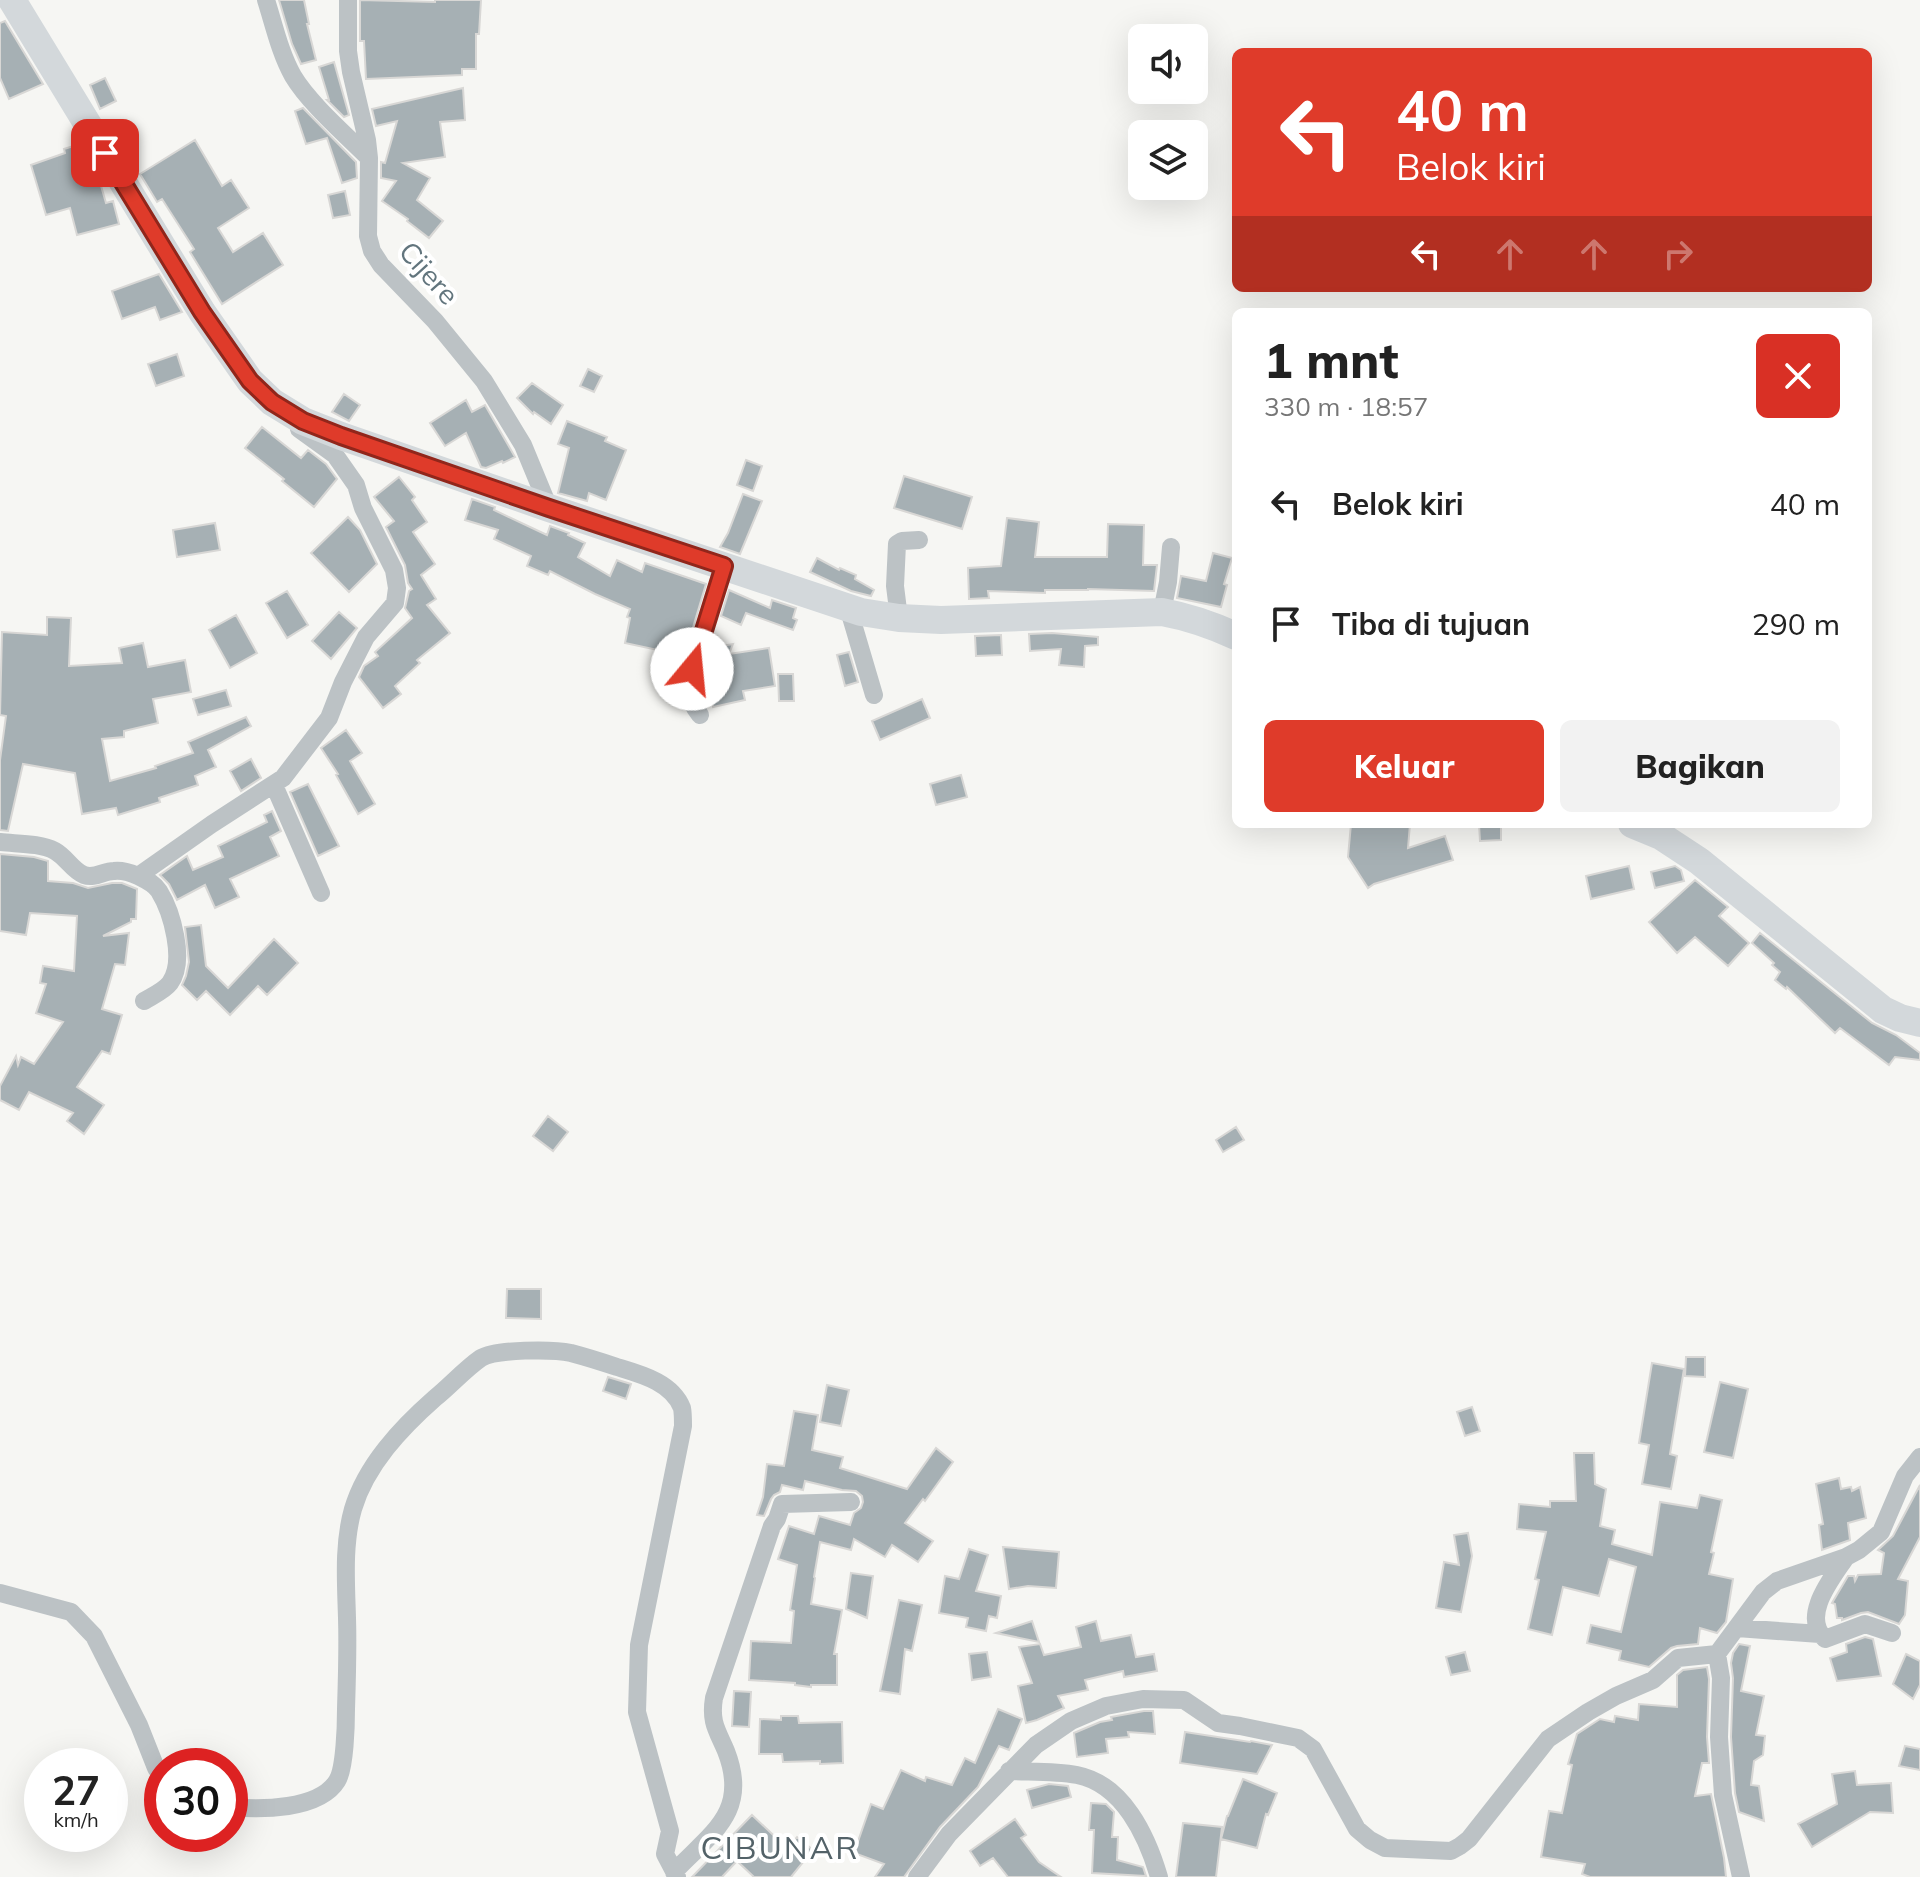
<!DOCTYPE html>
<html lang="id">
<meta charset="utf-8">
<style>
:root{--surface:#fff;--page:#f2f2f2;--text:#222;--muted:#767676;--accent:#df3b2a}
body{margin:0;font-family:Mulish,sans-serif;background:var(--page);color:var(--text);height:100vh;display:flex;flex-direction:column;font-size:30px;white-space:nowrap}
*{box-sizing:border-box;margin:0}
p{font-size:26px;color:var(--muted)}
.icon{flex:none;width:44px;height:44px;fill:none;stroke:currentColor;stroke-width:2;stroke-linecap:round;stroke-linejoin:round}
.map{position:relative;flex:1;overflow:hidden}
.drawer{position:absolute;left:1232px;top:308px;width:640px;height:520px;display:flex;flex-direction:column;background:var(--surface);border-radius:12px;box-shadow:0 8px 32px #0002}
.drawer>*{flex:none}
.banner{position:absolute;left:1232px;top:48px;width:640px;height:244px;border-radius:12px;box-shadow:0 8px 32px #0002;background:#df3b2a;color:#fff;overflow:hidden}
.fabs{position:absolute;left:1128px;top:24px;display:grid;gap:16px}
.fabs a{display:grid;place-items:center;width:80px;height:80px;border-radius:12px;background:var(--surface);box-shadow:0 8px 32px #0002;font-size:40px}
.speed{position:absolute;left:24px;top:1748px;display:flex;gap:16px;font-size:40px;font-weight:700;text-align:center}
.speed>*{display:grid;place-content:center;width:104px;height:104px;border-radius:50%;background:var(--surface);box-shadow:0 8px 32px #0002;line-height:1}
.speed small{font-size:20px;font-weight:400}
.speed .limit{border:12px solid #d22;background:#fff;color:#111}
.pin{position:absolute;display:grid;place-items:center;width:68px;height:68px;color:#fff;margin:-34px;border-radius:16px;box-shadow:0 4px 12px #0006}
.me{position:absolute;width:88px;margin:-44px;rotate:17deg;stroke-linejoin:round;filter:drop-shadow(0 0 6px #0008)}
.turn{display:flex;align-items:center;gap:28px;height:168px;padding:0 32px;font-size:36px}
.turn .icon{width:104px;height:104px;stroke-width:2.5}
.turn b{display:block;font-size:56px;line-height:68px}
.lanes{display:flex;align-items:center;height:76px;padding:0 32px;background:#0003;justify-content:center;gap:40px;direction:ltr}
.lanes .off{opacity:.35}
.round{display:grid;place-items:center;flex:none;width:84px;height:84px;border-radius:12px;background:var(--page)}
.headline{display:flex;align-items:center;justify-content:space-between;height:136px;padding:0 32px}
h1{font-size:48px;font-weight:800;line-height:60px}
.primary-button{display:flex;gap:16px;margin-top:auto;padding:16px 32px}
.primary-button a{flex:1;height:92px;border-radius:12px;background:var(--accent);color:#fff;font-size:32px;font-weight:800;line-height:92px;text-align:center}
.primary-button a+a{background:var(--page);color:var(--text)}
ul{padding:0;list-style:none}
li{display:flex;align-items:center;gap:24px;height:120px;padding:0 32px}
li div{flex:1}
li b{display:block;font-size:30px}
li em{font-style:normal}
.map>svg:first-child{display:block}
.building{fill:#a6b0b4;stroke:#d8d7d5;stroke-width:2}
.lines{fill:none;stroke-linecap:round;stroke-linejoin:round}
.street{stroke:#bcc2c5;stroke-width:18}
.primary{stroke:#d3d8db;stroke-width:28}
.route-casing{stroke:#91261b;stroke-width:20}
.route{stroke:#df3b2a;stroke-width:14}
.labels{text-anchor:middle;stroke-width:8;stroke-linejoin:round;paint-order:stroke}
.street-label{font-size:28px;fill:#62757d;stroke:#fff}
.quarter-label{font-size:32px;letter-spacing:2px;fill:#536268;stroke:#fff}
</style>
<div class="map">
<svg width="1920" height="1877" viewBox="0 0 1920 1877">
<rect width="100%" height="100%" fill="#f6f6f3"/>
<path class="building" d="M279 0H304L309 24H307L316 60 301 64 292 44Z
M360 0 435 2V0H481L479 34H476V69H462V75L366 79 364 41H360Z
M5 21 43 84 9 99 0 78V23Z
M334 62 349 115 344 117 327 100H329L319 67Z
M105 78 116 101 100 109 90 85Z
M463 88 465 120 440 122 445 157 403 163 430 178 417 200 443 221 429 238 407 221 408 219 382 201 396 181 381 178V162L385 163 397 121 376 126 372 109Z
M303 108 356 162 357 178 342 183 327 138 306 144 295 111Z
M195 140 222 186 231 180 249 208 218 228 233 252 263 233 283 265 222 304 190 252 194 249 162 199 157 202 140 174Z
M80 144 97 172 106 203 113 201 119 224 77 235 70 208 46 215 31 165 65 153 64 149Z
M345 191 350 215 333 218 328 195Z
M159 274 182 312 160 320 155 307 122 319 112 291Z
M177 354 184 376 156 386 148 364Z
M588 369 602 376 594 392 580 386Z
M532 383 563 405 551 424 534 412 533 414 517 398Z
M344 394 360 405 349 421 332 412Z
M466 400 472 412 485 405 515 457 503 463 502 461 486 468 481 467 466 433 445 446 430 423Z
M567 421 607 437 605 441 626 450 606 500 589 493 587 501 558 493 569 448 558 444Z
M262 427 301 458 308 450 326 464 337 479 314 507 282 481 284 479 245 448Z
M746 460 762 466 753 491 737 485Z
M904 476 972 497 962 529 894 508Z
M399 477 415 497 412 500 427 522 413 532 435 564 421 575 436 599 427 605 450 633 417 660 420 663 395 686 401 694 383 708 359 677 364 666 378 656 375 652 412 618 405 608 409 591 412 589 408 583 405 565 386 527 394 521 374 497Z
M743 494 762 501 740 554 720 547 728 533Z
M472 499 495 507 494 510 547 535 550 526 569 533 568 535 585 543 578 557 610 576 617 560 642 572 645 563 706 584 680 671 662 674 658 650 625 643 630 618 627 617 630 609 595 594 550 571 548 575 527 566 531 556 494 539 498 530 465 520Z
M348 517 360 530 377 564 349 592 311 553Z
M1007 518 1039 522 1035 557H1107L1108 524 1144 525 1143 565H1157L1154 591 1088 589V590H1045V593L988 591 989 598 969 599 968 568 1001 566Z
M215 523 220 550 177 557 173 530Z
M1213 553 1232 558 1224 584 1227 585 1221 607 1177 598 1181 576 1206 581Z
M817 558 839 570 840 568 856 575 855 579 874 590 871 596 851 591 810 572Z
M729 590 770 608 772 600 796 608 793 618 797 620 793 630 746 613 741 625 721 616Z
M287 591 308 625 287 638 266 603Z
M339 612 357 628 331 659 312 641Z
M236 615 257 653 230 668 209 630Z
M47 617 71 618 69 666 122 663 119 648 143 643 148 667 185 660 191 692 153 699 158 723 124 731V737L102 739 110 781 156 768 155 766 193 753 188 742 246 717 251 726 208 750 216 767 195 776 198 785 159 798 160 802 118 815 116 808 82 814 75 773 23 764 8 831 0 830V760L6 716 0 715 2 632 47 635Z
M1052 633 1098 637V645L1085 646 1084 667 1059 665 1061 649 1030 651 1029 634Z
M1001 635 1002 655 976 656 975 636Z
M733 644 729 654 769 648 775 686 743 691 745 700 713 707 704 669 711 648Z
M849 652 858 682 845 686 837 655Z
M778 674H793L794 701H779Z
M226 690 231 706 198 715 193 699Z
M922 699 930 718 880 740 872 721Z
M346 730 362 753 350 761 375 804 358 814 336 775 338 774 321 748Z
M251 759 261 778 241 791 230 771Z
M961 775 967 797 936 805 930 784Z
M308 784 339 846 318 856 290 792Z
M272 811 281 831 270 837 279 856 230 879 239 897 215 908 205 885 177 900 169 884 160 875 187 856 193 870 223 857 218 846 267 822 264 815Z
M1351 824H1410L1408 848 1445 836 1453 860 1374 884 1368 888 1348 857Z
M1479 824H1501V840L1480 841Z
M0 854 34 857 48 861V881L73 883 88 888 112 883H122L137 889 136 919H131V922L103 936 129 933 125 965 115 964 102 1009 122 1015 110 1054 102 1051 77 1087 104 1105 84 1134 67 1121 73 1113 29 1092 19 1110 0 1100V1086L16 1056 18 1065 21 1057 34 1064 63 1022 36 1013 46 984 40 983 43 966 74 971 77 916 30 913 26 935 0 931Z
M1629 866 1634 889 1591 899 1586 876Z
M1675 866 1681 870 1684 881 1655 888 1651 872Z
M1695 880 1728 907 1719 916 1749 943 1728 966 1695 937 1677 953 1649 922Z
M201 925 206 966 228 988 274 939 298 963 267 995 258 986 230 1015 206 991 197 1000 182 985 186 976 189 962 185 927Z
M1760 933 1872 1023 1896 1035 1920 1053V1060L1895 1057 1889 1065 1840 1028 1835 1033 1787 987 1786 989 1775 980 1780 972 1772 965 1774 963 1752 943Z
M548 1116 568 1132 553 1151 533 1136Z
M1236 1127 1244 1140 1223 1152 1216 1140Z
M507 1289H541V1319L506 1318Z
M1686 1357H1705V1377L1685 1376Z
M1652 1363 1684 1369 1670 1454 1677 1456 1671 1489 1642 1484 1649 1445 1639 1443Z
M608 1377 631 1384 626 1399 603 1391Z
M1720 1382 1748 1389 1733 1458 1704 1452Z
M827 1385 849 1390 841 1426 820 1422Z
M1472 1407 1480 1431 1465 1436 1457 1412Z
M794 1411 818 1415 812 1450 843 1457 840 1468 907 1489 936 1448 953 1462 925 1501 923 1499 905 1523 933 1541 918 1562 892 1545 885 1557 854 1539 851 1550 820 1542 814 1577 815 1578 811 1604 842 1610 834 1654H837V1685H811V1687L795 1685V1683L749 1680 751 1641 791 1643 794 1611 790 1610 797 1565 778 1559 789 1526 814 1534 819 1516 850 1525 854 1513 861 1508 863 1502 862 1496 856 1491 842 1490 805 1481 803 1490 782 1485 780 1492 774 1495 771 1499 764 1516 757 1515 763 1497 767 1464 784 1466Z
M1574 1453H1594L1595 1484 1606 1489 1600 1526 1615 1530 1612 1544 1652 1555 1660 1502 1697 1508 1700 1495 1722 1500 1711 1552 1714 1553 1709 1574 1733 1579 1726 1622 1717 1633 1700 1628 1698 1644 1677 1646 1671 1648 1649 1667 1619 1660 1621 1651 1587 1643 1591 1625 1621 1632 1636 1567 1609 1559 1599 1596 1563 1587 1552 1635 1528 1629 1539 1580 1535 1579 1546 1532 1517 1529 1519 1504 1550 1507V1501H1576Z
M1839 1478 1841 1489 1851 1487 1852 1491 1860 1487 1866 1518 1848 1523 1850 1540 1822 1550 1819 1525 1823 1524 1816 1484Z
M1920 1485V1537L1898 1579 1908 1581 1905 1615 1899 1624 1868 1612 1861 1613 1842 1620V1618H1837L1835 1604 1832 1603 1848 1576H1854L1855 1581 1858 1575 1881 1574 1884 1553 1878 1550 1893 1536Z
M1468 1533 1472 1556 1461 1612 1436 1608 1444 1562 1459 1565 1454 1535Z
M1003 1547 1059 1552 1056 1588 1028 1586 1009 1589Z
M969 1549 988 1555 976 1591 1001 1596 997 1618 989 1616 986 1631 966 1627 968 1618 939 1613 945 1576 959 1579Z
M851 1573 873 1576 867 1618 846 1609Z
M899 1600 922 1605 912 1651 905 1649 900 1694 880 1691Z
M1032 1621 1039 1642 996 1633Z
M1096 1621 1101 1641 1131 1635 1136 1657 1154 1654 1157 1671 1124 1677 1123 1671 1085 1680 1088 1690 1058 1696 1064 1708 1037 1720 1026 1723 1018 1686 1032 1683 1019 1647 1040 1644 1044 1655 1081 1647 1076 1627Z
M1865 1637 1873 1639 1881 1676 1837 1681 1830 1658 1847 1652 1846 1644Z
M1739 1644 1750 1646 1741 1691 1764 1696 1756 1735 1765 1736 1763 1755 1754 1761 1751 1785 1759 1786 1764 1821 1739 1812 1735 1793 1731 1737 1733 1678 1731 1663 1733 1653Z
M987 1652 991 1677 972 1680 969 1654Z
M1465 1652 1470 1671 1451 1675 1446 1657Z
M1906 1654 1920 1661V1685L1913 1699 1893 1684Z
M1707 1667 1709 1679 1707 1737 1709 1763H1702L1695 1796 1711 1794 1724 1858 1726 1877H1590L1582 1874 1585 1864 1541 1857 1549 1811 1562 1813 1572 1765 1568 1764 1577 1734 1600 1719 1614 1722 1615 1716 1638 1720 1639 1704 1677 1707V1675L1683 1670Z
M734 1691 751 1692 749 1727 732 1726Z
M998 1709 1022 1719 1009 1750 999 1746 978 1787 940 1827 904 1877H875L884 1864 854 1853 871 1804 883 1809 901 1770 925 1781 926 1777 952 1785 965 1758 975 1763Z
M1144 1711H1153L1155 1734 1128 1732 1129 1737 1106 1739 1108 1753 1077 1757 1074 1733 1100 1722 1112 1720 1111 1717Z
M781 1716H798L799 1723 842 1722 843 1763 820 1764V1761L783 1762 782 1754H759L760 1719 781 1720Z
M1185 1732 1250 1742 1251 1741 1272 1745 1257 1774 1180 1763Z
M1905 1746 1920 1749V1770L1899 1766Z
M1855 1771 1857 1785 1891 1783 1893 1813 1870 1812 1812 1847 1798 1824 1837 1804 1832 1774Z
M1243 1779 1277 1793 1268 1815 1266 1814 1257 1848 1221 1839 1227 1816H1228Z
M1049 1784 1068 1786 1071 1797 1032 1808 1027 1790Z
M1091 1803 1106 1804 1114 1812 1112 1837H1118L1117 1860 1143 1867 1146 1876 1092 1873 1094 1830H1089Z
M752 1815 787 1848 797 1837 813 1850 791 1877H754L737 1861 722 1877H692Z
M1015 1819 1026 1835 1021 1838 1039 1862 1061 1877H1008L993 1858 980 1866 970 1851Z
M1183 1823 1222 1827 1216 1877H1176Z"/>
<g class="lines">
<path class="street" d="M266 0C274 25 280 53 293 76 309 103 346 135 369 158
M348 0V51L351 72 367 140 369 158 368 236 372 251 381 265 435 321 484 381 523 445 549 508
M848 607 874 695
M1162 612 1168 582 1171 547
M899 618 895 586 897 544 902 541 919 540
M700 715 695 708 691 688 692 669 724 566
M274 785 321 893
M0 842C17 844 40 843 55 851 66 857 73 871 84 875 95 879 103 871 114 871 122 870 131 873 138 876L212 824 283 778 329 718 343 682 366 637 395 603 397 588 394 570 363 508 356 485 335 455 299 429
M138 876C146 880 154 883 159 891 172 912 186 961 170 983 164 991 152 996 144 1001
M1846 1557C1833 1577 1800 1616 1825 1639L1865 1624 1892 1633
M0 1593 71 1612 94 1636 139 1725 156 1768 162 1776
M1737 1628 1820 1634
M1717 1654 1721 1678 1719 1737 1723 1795 1741 1877
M1009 1771C1031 1772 1055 1771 1077 1775 1123 1784 1147 1836 1159 1877
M230 1807C260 1810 319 1810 337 1781 345 1769 346 1724 346 1709 347 1678 348 1648 347 1618 346 1582 343 1544 353 1509 366 1465 401 1428 435 1398 450 1386 465 1369 481 1358 496 1349 553 1349 571 1353 586 1357 602 1362 617 1367 640 1374 672 1382 682 1408 683 1413 683 1421 683 1426L639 1645 637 1712 670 1831 665 1854 677 1877
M674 1872C711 1833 750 1812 726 1751 717 1730 710 1722 714 1698L772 1526 777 1519 782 1504 851 1502
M917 1877 949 1834 1036 1745 1071 1721 1106 1706 1143 1699 1184 1700 1218 1723 1240 1726 1298 1738 1313 1749 1357 1829 1370 1840 1385 1848 1451 1851 1460 1846 1469 1839 1548 1739 1588 1712 1616 1696 1653 1680 1678 1658 1717 1654 1763 1592 1777 1581 1846 1557 1859 1550 1881 1532 1905 1476 1920 1457"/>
<path class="primary" d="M12 0 202 312 250 381 272 402 303 421 341 436 549 508 861 612 899 618 941 620 1162 612C1189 617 1212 625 1236 636
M1632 824 1661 836 1699 861 1883 1010 1900 1018 1920 1023"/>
</g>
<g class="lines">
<g class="route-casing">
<path id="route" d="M105 153 202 312 250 381 272 402 303 421 341 436 549 508 724 566 692 669"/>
</g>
<use href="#route" class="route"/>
</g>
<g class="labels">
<g class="street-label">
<text transform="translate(429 273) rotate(48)" y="10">Cijere</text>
</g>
<g class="quarter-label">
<text x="780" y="1859">CIBUNAR</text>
</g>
</g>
</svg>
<div class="fabs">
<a><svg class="icon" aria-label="sound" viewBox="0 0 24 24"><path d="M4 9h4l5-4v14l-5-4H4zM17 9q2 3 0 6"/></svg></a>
<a><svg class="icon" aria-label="layers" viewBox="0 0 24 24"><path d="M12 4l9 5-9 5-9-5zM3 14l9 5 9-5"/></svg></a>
</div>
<div class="speed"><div>27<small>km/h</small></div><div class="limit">30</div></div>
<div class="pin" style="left:105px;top:153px;background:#d93025"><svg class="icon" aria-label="arrive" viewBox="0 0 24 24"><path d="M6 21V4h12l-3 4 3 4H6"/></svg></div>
<svg class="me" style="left:692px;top:669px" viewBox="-20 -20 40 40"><circle r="19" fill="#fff"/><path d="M0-13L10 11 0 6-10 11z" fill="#df3b2a"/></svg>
<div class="banner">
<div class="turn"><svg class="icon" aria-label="left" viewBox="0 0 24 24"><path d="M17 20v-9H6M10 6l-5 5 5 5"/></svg><div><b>40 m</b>Belok kiri</div></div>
<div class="lanes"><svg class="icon" aria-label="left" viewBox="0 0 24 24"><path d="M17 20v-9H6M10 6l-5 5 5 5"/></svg><svg class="icon off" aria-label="ahead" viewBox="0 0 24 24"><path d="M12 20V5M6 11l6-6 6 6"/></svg><svg class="icon off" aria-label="ahead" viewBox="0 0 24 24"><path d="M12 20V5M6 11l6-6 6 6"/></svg><svg class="icon off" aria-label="right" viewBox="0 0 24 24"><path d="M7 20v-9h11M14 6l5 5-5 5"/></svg></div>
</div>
<section class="drawer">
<div class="headline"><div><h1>1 mnt</h1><p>330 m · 18:57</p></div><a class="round" style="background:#d93025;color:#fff"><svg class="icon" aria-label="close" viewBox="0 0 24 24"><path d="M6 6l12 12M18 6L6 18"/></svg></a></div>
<ul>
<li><svg class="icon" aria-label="left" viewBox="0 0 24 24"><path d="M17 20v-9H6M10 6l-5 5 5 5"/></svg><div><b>Belok kiri</b></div><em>40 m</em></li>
<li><svg class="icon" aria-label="arrive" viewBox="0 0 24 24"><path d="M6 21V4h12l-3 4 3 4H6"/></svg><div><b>Tiba di tujuan</b></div><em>290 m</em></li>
</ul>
<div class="primary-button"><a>Keluar</a><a>Bagikan</a></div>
</section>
</div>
